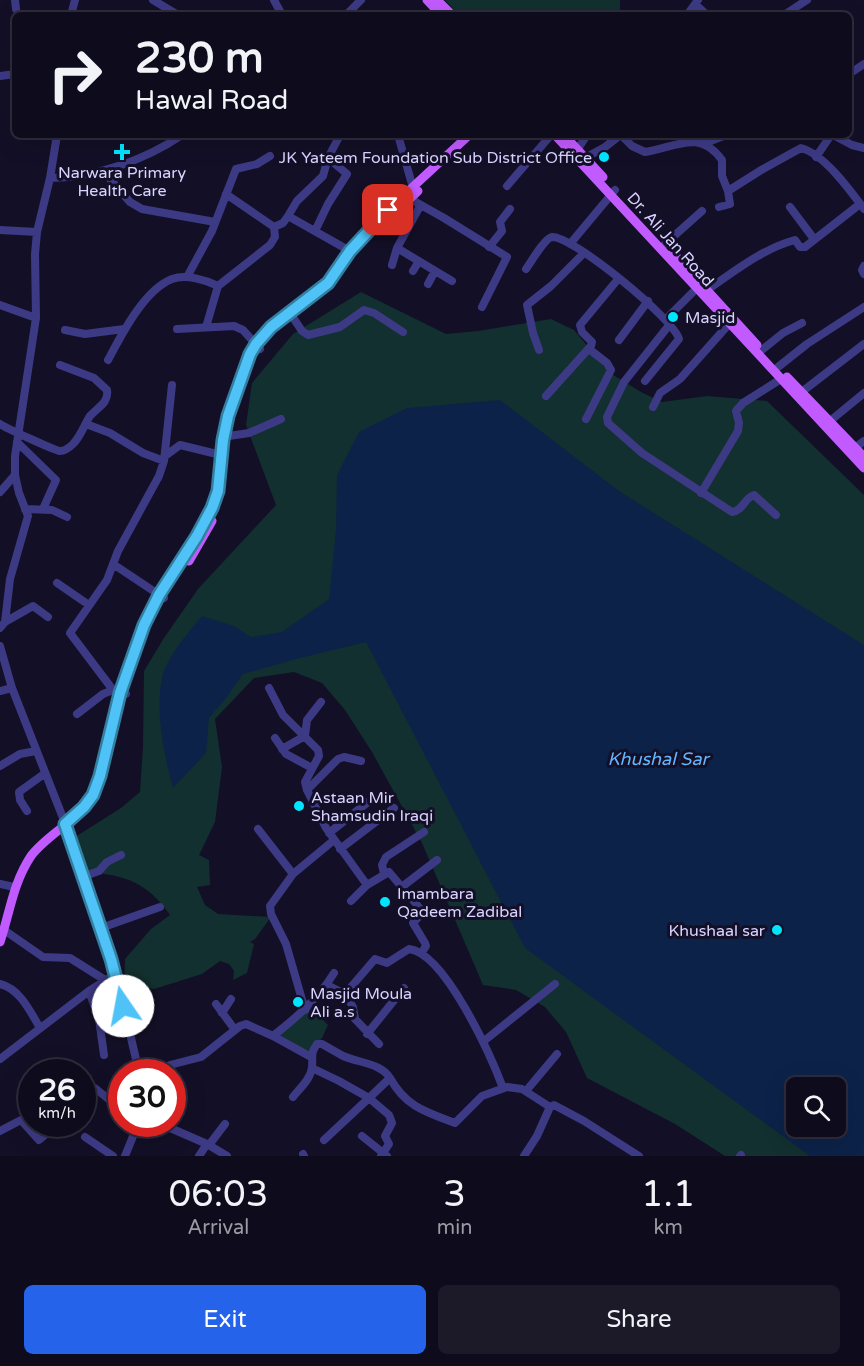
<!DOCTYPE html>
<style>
:root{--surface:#0e0b1c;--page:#1c1929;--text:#f1f3f6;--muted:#9b9ba3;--line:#2e2b3b;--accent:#2563eb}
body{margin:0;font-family:"Varela Round",sans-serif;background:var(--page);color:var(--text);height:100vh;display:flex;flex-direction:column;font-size:22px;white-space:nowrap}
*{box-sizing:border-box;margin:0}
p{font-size:20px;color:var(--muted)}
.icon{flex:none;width:33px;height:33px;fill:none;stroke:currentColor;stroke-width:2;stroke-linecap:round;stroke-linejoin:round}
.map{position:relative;height:1156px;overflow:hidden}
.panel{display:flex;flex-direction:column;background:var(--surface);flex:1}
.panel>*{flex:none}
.banner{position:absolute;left:12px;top:12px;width:840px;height:126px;border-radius:9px;box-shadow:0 6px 24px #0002,0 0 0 2px var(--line);background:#0e0b1c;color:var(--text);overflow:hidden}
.fabs{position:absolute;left:786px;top:1077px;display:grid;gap:12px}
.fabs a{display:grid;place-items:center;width:60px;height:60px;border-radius:9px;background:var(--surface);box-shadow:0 6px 24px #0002,0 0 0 2px var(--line);font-size:30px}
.speed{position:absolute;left:18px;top:1059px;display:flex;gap:12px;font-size:30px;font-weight:700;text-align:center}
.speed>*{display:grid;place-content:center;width:78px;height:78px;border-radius:50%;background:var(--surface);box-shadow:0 6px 24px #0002,0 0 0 2px var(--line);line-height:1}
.speed small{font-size:15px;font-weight:400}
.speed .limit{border:9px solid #d22;background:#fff;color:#111}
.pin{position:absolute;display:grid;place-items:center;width:51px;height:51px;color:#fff;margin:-26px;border-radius:12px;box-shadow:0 3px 9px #0006}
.me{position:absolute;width:66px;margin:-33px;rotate:348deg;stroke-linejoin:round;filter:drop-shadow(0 0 4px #0008)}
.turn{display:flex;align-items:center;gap:21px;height:126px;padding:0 24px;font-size:27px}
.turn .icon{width:78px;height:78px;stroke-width:2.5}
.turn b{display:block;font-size:42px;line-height:51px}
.eta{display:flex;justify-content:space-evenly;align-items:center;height:102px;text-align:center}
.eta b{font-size:36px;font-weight:600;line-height:42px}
.primary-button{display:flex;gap:12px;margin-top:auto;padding:12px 24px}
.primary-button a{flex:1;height:69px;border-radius:9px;background:var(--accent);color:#fff;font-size:24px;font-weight:600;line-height:69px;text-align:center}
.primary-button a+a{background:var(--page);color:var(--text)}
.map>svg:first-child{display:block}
.green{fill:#12302f;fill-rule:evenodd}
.water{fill:#0c2248;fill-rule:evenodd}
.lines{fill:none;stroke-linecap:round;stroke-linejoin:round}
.minor{stroke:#3d3a85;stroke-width:8}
.major{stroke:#c25bff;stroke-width:9}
.route-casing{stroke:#337fa1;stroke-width:15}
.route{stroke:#4fc3f7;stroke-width:10}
.poi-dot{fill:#00e5ff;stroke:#130f26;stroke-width:2}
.labels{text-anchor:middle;stroke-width:6;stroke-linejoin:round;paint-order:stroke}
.poi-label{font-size:16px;fill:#d9d4ff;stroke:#130f26;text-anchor:start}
.street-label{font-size:16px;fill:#d9d4ff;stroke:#130f26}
.water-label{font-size:18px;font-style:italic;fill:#62b6ff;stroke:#130f26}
</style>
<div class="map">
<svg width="864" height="1156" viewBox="0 0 864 1156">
<rect width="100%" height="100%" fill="#130f26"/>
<path class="green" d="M445 0H620V15H459Z
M361 292 446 334 478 331 551 319 574 330 610 373 641 392 662 402 707 396 767 401 864 495V1156H725L675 1124 587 1078 566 1032 545 1007 516 990 483 985 422 843 372 752 345 710 322 683 294 672 254 678 215 719 222 767 215 822 199 855 209 860 210 885 197 887 205 905 218 914 271 917 255 939 250 942 254 944 247 973 233 980 234 971 229 964 220 961 202 974 154 989 124 986 125 959 151 929 170 915C147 882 125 875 86 872L72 839 121 808 140 792 143 747 144 671 164 638 198 589 276 505 246 425 252 383 293 334ZM796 1088H836V1126H796Z
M311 1008 328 1025 322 1038 309 1053 279 1035Z"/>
<path class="water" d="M500 400 619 491 864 645V1156H810L525 948 366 642 296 659 243 674 226 698 209 718 206 753 173 788C164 754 155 713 162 678 165 660 190 630 202 616L234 626 251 637 282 632 329 599 336 530 337 475 359 432 407 408ZM796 1088H836V1126H796Z"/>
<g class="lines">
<path class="minor" d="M15 0 16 9
M153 0 178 15
M274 0 282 15
M695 4 707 15
M71 15 75 0
M346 15 361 0
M687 15 698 0
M784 15 807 0
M849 74 864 64
M0 76 15 74
M398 135 413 188
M833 135 852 145 864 148
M703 144 726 135
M577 150 587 135
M816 157 831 135
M585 158 605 147 619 136H622L632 146 645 152C675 148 699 128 722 160V176L728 191
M103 171 130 202 142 209 215 222
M50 178C95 178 145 160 182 135
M507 186 551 135
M226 194 274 227 283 223 288 216 350 251
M405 196 444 218 507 257 482 307
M719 207 730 204 728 191 763 169 801 148C824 154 850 190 864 209
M790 207 814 239
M288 216 297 201 323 176 328 158 340 135
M0 230 37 232
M315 231 328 204 347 174 328 158
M570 244 615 190
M665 244 702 211
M489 247 502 231 500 222 510 209
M397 248 452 281
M392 265 397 248 420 206
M864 266 862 270 864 274
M526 269C531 262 545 238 552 237 573 236 674 319 679 339L645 381
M413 271 419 261
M187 277 212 231 236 169 257 164 270 156
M428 284 435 271
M218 286 270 245 275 237 274 227
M707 290C735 271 762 249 795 240L800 247H805L860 204
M0 305 36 318
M292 316 302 331 308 335 340 327 364 310 374 313 403 332
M666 319 697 288
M670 324 624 382 607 417 608 423 642 453 732 512C743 511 744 498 754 495L776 515
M177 329 234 326 243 330 260 349
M65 330 85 334 124 329
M619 340 648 301
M539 350 533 333 527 305 551 286 584 253
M762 350 783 333 802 323
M108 360C122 334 144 290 172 279 186 274 206 280 218 286L206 327
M778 367 807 344 864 307
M799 394 864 344
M546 396 591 346 592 342 582 332 580 325 619 278
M653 407 660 393 680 379 729 324
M586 419 611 370 607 363 589 349
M830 421 864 393
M0 424C6 428 56 451 60 451 65 451 70 447 73 444 81 436 84 425 90 416 98 407 109 403 107 390L94 378 60 365
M86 424 110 433 143 453 164 461
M229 436 249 433 281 419
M17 442 56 480 43 509
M855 448 864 441
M165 456 180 445 221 455
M0 492 15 475
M701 493 738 431 739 423 736 411 743 403 781 379
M25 509 52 510 67 517
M113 564 164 598
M57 583 89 605
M5 622 33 606 48 617
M0 628 5 622 10 579 28 516 19 493 15 475V456L36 318 35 254 37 232 50 178 57 135
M0 646 12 688 65 823 101 928 116 974 139 1072
M269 688 283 715 318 750 319 756 305 782 307 790 326 828 367 885
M0 691 12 688
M126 694 113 690 70 633 107 580 118 551 159 476 164 461 172 385
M77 714 103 694 113 690
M275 738 286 754 312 768
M282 749 305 736 307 720 321 702
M0 766 20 754 36 751
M307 790 338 759 344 757 361 761
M27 811 20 800 19 792 44 774
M258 829 293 874
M329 833 368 802
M340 849 394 808
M384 873 382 865 386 857 424 832
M82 877 99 871 107 862 121 855
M0 884 14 887
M403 886 437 860
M351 901 367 885 389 872 423 912 413 923 425 943 426 946 422 952
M101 928 160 907
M4 930 43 957 70 958 105 980
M0 984C20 989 30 1011 40 1028
M327 985 345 994 353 1007 355 1019 379 1044
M89 991 99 1019 104 1055
M345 994 375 959 387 963 409 949C445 953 491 1056 503 1088
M216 1004 235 1030
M305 1010 286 944 271 914 270 906 293 874 334 840
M222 1013 231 999
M367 1034 404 988
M273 1036C297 1017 318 999 334 973
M484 1041 555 984
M0 1059 89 991 116 974
M312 1068 339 1081 369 1098 324 1140
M159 1072 170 1065 201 1057 240 1026 246 1024 273 1036 311 1057
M390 1078C406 1107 426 1112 455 1123L482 1096 507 1087 522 1089 550 1107 554 1105 584 1121 639 1156
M82 1091 93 1087 96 1089 122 1110
M526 1091 557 1054
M293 1097C300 1088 311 1079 312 1067 313 1056 310 1054 317 1044H322C329 1048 336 1052 343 1056 359 1063 381 1063 390 1078L369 1098 389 1115 392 1123 385 1136 389 1144 381 1156
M161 1124 207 1144 227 1156
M0 1131 21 1120 39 1140 58 1124
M362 1136 387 1156
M85 1137 113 1156
M209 1145 225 1124
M303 1154 304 1156
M125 1156 138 1124
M199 1156 207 1144
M524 1156 537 1136 550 1107
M740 1156 741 1155"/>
<path class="major" d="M427 0 441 15
M437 0 452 15
M555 135 864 468
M564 135 603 177
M380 227 418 191
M673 253 757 345
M787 377 864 457
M189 561 212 521
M0 942C10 912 13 883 31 856 49 832 83 819 95 791 108 760 112 725 120 692 127 669 135 646 144 624 164 578 203 542 217 493 221 478 220 461 222 445 226 417 240 368 255 344 273 318 303 306 325 285 342 270 351 248 367 232 399 198 435 167 469 135"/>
</g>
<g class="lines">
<g class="route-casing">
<path id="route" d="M123 1006 111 959 65 824 84 807 93 795 100 776 120 693 144 625 159 595 197 536 212 508 218 491 223 440 228 416 250 354 256 344 271 327 328 283 350 251 388 210"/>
</g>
<use href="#route" class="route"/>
</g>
<g class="poi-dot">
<path d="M119 143h6v6h6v6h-6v6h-6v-6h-6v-6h6z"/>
<circle cx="604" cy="157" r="6"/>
<circle cx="673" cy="317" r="6"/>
<circle cx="299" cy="806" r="6"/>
<circle cx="385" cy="902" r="6"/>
<circle cx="777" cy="930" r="6"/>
<circle cx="298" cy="1002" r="6"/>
</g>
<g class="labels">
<g class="poi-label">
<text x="592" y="163" text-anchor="end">JK Yateem Foundation Sub District Office</text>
<text x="122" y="178" text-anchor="middle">Narwara Primary<tspan x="122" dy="18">Health Care</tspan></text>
<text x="685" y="323">Masjid</text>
<text x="311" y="803">Astaan Mir<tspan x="311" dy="18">Shamsudin Iraqi</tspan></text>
<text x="397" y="899">Imambara<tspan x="397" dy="18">Qadeem Zadibal</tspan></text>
<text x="765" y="936" text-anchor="end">Khushaal sar</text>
<text x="310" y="999">Masjid Moula<tspan x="310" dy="18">Ali a.s</tspan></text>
</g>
<g class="street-label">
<text transform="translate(671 239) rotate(48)" y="6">Dr. Ali Jan Road</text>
</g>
<g class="water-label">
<text x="658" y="765">Khushal Sar</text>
</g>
</g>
</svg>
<div class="fabs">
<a><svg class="icon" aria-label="search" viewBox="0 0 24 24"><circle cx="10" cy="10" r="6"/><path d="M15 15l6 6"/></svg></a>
</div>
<div class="speed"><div>26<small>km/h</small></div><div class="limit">30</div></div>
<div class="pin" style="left:388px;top:210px;background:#d93025"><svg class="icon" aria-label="arrive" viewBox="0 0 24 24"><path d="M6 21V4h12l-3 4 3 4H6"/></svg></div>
<svg class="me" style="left:123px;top:1006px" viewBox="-20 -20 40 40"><circle r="19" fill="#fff"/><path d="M0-13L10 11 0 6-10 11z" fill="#4fc3f7"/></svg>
<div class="banner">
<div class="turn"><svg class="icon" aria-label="right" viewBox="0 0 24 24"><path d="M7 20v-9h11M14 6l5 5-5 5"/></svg><div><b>230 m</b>Hawal Road</div></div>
</div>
</div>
<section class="panel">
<div class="eta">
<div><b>06:03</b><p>Arrival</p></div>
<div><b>3</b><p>min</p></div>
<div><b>1.1</b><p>km</p></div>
</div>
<div class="primary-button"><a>Exit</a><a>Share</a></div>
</section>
